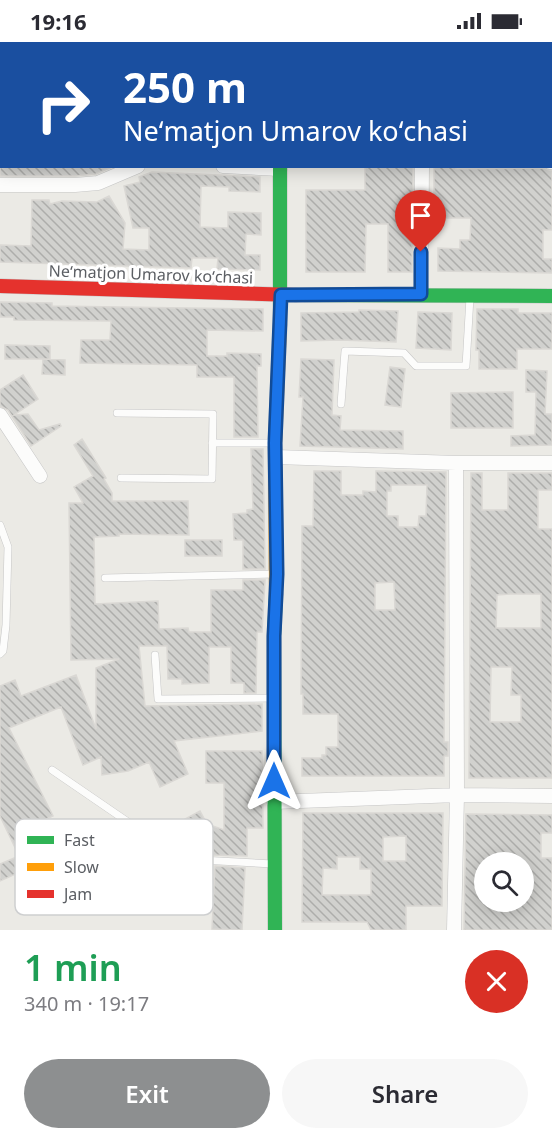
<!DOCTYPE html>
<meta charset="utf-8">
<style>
:root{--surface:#fff;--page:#f7f7f7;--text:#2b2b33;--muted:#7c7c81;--accent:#8d8f90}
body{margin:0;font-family:"Noto Sans",sans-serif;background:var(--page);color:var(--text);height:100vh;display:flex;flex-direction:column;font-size:22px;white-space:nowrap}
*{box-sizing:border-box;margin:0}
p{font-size:20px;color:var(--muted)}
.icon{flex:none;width:33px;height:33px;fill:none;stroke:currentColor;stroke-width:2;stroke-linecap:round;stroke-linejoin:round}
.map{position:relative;height:888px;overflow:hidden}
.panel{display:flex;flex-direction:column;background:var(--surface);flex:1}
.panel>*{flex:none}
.hud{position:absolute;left:0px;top:0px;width:552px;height:126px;box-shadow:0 3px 15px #0003;background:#1a4fa0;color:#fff;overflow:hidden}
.controls{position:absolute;left:474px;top:810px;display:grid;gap:12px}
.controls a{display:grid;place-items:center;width:60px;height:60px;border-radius:50%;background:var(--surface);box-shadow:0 3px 15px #0003;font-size:30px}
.pin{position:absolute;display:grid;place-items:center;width:51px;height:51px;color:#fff;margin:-62px -26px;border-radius:50% 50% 50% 0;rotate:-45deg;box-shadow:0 0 6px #0007}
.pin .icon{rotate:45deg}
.me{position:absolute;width:66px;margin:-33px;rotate:0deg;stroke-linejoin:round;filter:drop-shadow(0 0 4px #0008)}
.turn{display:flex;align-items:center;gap:21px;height:126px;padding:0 24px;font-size:27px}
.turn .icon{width:78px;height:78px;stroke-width:2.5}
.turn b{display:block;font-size:42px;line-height:51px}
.round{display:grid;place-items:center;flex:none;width:63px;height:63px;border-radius:32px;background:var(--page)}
.overview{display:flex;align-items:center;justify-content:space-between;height:102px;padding:0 24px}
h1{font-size:36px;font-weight:600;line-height:45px;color:#1e9e55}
.action{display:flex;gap:12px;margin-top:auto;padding:12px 24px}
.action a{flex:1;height:69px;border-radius:36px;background:var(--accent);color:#fff;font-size:24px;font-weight:600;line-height:69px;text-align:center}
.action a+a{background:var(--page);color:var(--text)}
.status{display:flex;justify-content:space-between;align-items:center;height:42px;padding:0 30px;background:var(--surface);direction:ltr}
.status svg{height:16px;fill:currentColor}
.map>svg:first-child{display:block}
.building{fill:url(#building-back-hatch);stroke:#dad8d4;stroke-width:1.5;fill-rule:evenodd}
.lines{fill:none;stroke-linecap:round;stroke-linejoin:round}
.lane-casing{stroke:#c6c6c6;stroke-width:8}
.street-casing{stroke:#c6c6c6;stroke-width:15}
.fast-casing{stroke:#c6c6c6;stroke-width:15}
.slow-casing{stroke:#c6c6c6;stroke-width:15}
.jam-casing{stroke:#c6c6c6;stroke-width:15}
.lane{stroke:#fcfcfb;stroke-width:7}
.street{stroke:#fcfcfb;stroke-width:14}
.fast{stroke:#30b455;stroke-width:14}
.slow{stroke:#ff9f0a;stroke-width:14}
.jam{stroke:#e5322d;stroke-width:14}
.route-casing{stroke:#114b97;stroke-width:15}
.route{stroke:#1a73e8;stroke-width:10}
.labels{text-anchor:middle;stroke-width:6;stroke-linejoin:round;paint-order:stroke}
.street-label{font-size:16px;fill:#5b5e63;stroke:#fff}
.key{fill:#fff;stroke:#cecfd0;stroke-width:1.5}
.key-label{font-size:16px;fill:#5b5e63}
</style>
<div class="status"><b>19:16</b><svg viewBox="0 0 49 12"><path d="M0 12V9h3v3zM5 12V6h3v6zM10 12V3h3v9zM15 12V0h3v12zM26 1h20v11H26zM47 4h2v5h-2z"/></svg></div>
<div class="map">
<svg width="552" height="888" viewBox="0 0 552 888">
<defs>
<pattern id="building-back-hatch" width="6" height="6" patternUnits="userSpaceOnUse" patternTransform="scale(1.5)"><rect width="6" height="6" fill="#d1d1ce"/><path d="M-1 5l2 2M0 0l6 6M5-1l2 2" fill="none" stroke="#adadab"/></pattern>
</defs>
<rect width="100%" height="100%" fill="#ebeae5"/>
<path class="building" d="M0 124 95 125 114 124 96 132 75 134H0Z
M365 124H413L412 230H388V182H366L365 230H306V148H365Z
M434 125H456V127L544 126 552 129V188H543V217H552V231L438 229V206L460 207V198H470L471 176H434Z
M152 130 260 135V150L229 149V145L201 144 200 185 228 186V170L261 171V193L246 192 245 213H260V228L217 227 218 216H192L191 226 0 220V203L31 204 32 158H49L50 162 62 159 97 160 109 154 125 181 123 207 149 208V186H133L124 144 140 140 139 135Z
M0 260 52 261V264L263 267V289L207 288V314H227V311L261 312V324H257L258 395H234V335H197V323L80 321 81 298H110L111 279 14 278V275H0Z
M477 267H518V271H552V307H517V327H479V308H476Z
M359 268 398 269 396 300 340 298 301 299V271L359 270Z
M418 270 452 271 451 308 416 306Z
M5 303 50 304V317H5Z
M43 317 65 318V333L42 332Z
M301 317 334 318 332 373 341 374 340 388 403 389V407L300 404 303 355H299Z
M390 325 405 327 401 365 385 363Z
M526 328 547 329 545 372H552V403L511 404V394L535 393 536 350H526Z
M23 333 38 357 14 373 28 372 39 388 60 382 61 384 31 404 8 368 0 364V348Z
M513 350V386H451V351Z
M82 397 106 436 104 437 112 451V459H188L189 493 119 492V494L94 495 95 562 158 559 159 587 188 586 189 590H211V548H243V538H265L262 590H257L256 651H244V641H231V605H209V641L182 642V637H168L167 604H139L145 664 262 662V689L174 699 188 732 160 745 149 720 128 729 102 733 101 715 83 723 61 665 9 686 53 774 29 785 45 819 0 839V822L19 814 0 774V644L15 638 21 654 76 633 96 687V626L119 617 71 618 69 461H83L74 445 93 434 74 403Z
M251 407H263L265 527H243V498H234L233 472 247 471V468L253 467Z
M314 429H341V453H363V449L376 450V429L446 430 444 700H448V714H444V734H302V716H322V713H326V705H338V672H303V652H301L302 484H313ZM391 443H427L426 474H419L418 485H398V474H387V449H391ZM394 540 395 568H375V541Z
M471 431H482V468H508V431H552V448H538V487H552V736H469ZM510 552H541V586H496L497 553ZM491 625H512L511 653H521V680H490Z
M185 498H222V514H185Z
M206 709H262L263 786H247V814L213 813V800L204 805 198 792 193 795 185 777 200 769 207 782 224 788V741H206Z
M303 771H443L442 864H406V888H371L367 880H302ZM406 794V819H383V795ZM337 815H360V827H371V853H322L323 826 337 827Z
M466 772 552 773V791H541V816H552V888H464ZM484 820H524V860H484Z
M215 824 245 826 242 888 212 887Z"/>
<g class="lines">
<g class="lane-casing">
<path id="lane" d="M21 0 22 2
M341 362 345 309 404 311 416 324H466L470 255
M117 371 213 372 212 437 121 436
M212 401H272
M0 483 8 505 6 583 3 609 0 612
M105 536 274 532
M155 613 158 657 273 656
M52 728 182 817 273 822"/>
</g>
<g class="street-casing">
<path id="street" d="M436 2 439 0
M550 120H552
M223 124 280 127
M0 143H75L98 141 138 124
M421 252 422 124
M0 373 40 434
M276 415 456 421H552
M274 760 457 753 552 754
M454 888 457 753 456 421"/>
</g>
<g class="fast-casing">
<path id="fast" d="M276 0V2
M296 253 552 254
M280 283V124
M275 888 274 594 276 552"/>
</g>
<g class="slow-casing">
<path id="slow" d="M176 2 179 0
M276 552 275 401 280 283"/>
</g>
<g class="jam-casing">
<path id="jam" d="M0 70H2
M0 244 296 253"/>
</g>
<use href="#lane" class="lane"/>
<use href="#street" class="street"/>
<use href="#fast" class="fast"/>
<use href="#slow" class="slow"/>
<use href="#jam" class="jam"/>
</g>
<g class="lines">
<g class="route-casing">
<path id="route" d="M274 739V594L277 532 275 401 281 253 421 252V210"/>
</g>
<use href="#route" class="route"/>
</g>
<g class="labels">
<g class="street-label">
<text transform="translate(151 232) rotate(2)" y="6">Neʻmatjon Umarov koʻchasi</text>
</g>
</g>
<rect x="15" y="777" width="198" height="96" rx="9" class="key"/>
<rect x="27" y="794" width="27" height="8" fill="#30b455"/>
<rect x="27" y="821" width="27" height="8" fill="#ff9f0a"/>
<rect x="27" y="848" width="27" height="8" fill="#e5322d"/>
<g class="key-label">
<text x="64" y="804">Fast</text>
<text x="64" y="831">Slow</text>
<text x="64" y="858">Jam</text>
</g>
</svg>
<div class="controls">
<a><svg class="icon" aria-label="search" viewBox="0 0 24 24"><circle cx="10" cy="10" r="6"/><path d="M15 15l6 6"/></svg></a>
</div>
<div class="pin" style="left:421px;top:210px;background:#d93025"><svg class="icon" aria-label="arrive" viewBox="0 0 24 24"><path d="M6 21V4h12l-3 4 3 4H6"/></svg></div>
<svg class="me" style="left:274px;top:739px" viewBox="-20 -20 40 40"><path d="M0-17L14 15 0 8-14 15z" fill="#1a73e8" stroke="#fff" stroke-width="4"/></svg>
<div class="hud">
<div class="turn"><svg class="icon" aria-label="right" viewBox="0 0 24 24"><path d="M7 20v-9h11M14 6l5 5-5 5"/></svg><div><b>250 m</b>Neʻmatjon Umarov koʻchasi</div></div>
</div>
</div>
<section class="panel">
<div class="overview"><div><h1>1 min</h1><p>340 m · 19:17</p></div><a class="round" style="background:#d93025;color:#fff"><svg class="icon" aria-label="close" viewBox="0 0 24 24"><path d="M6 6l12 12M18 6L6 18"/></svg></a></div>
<div class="action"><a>Exit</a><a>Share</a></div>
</section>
